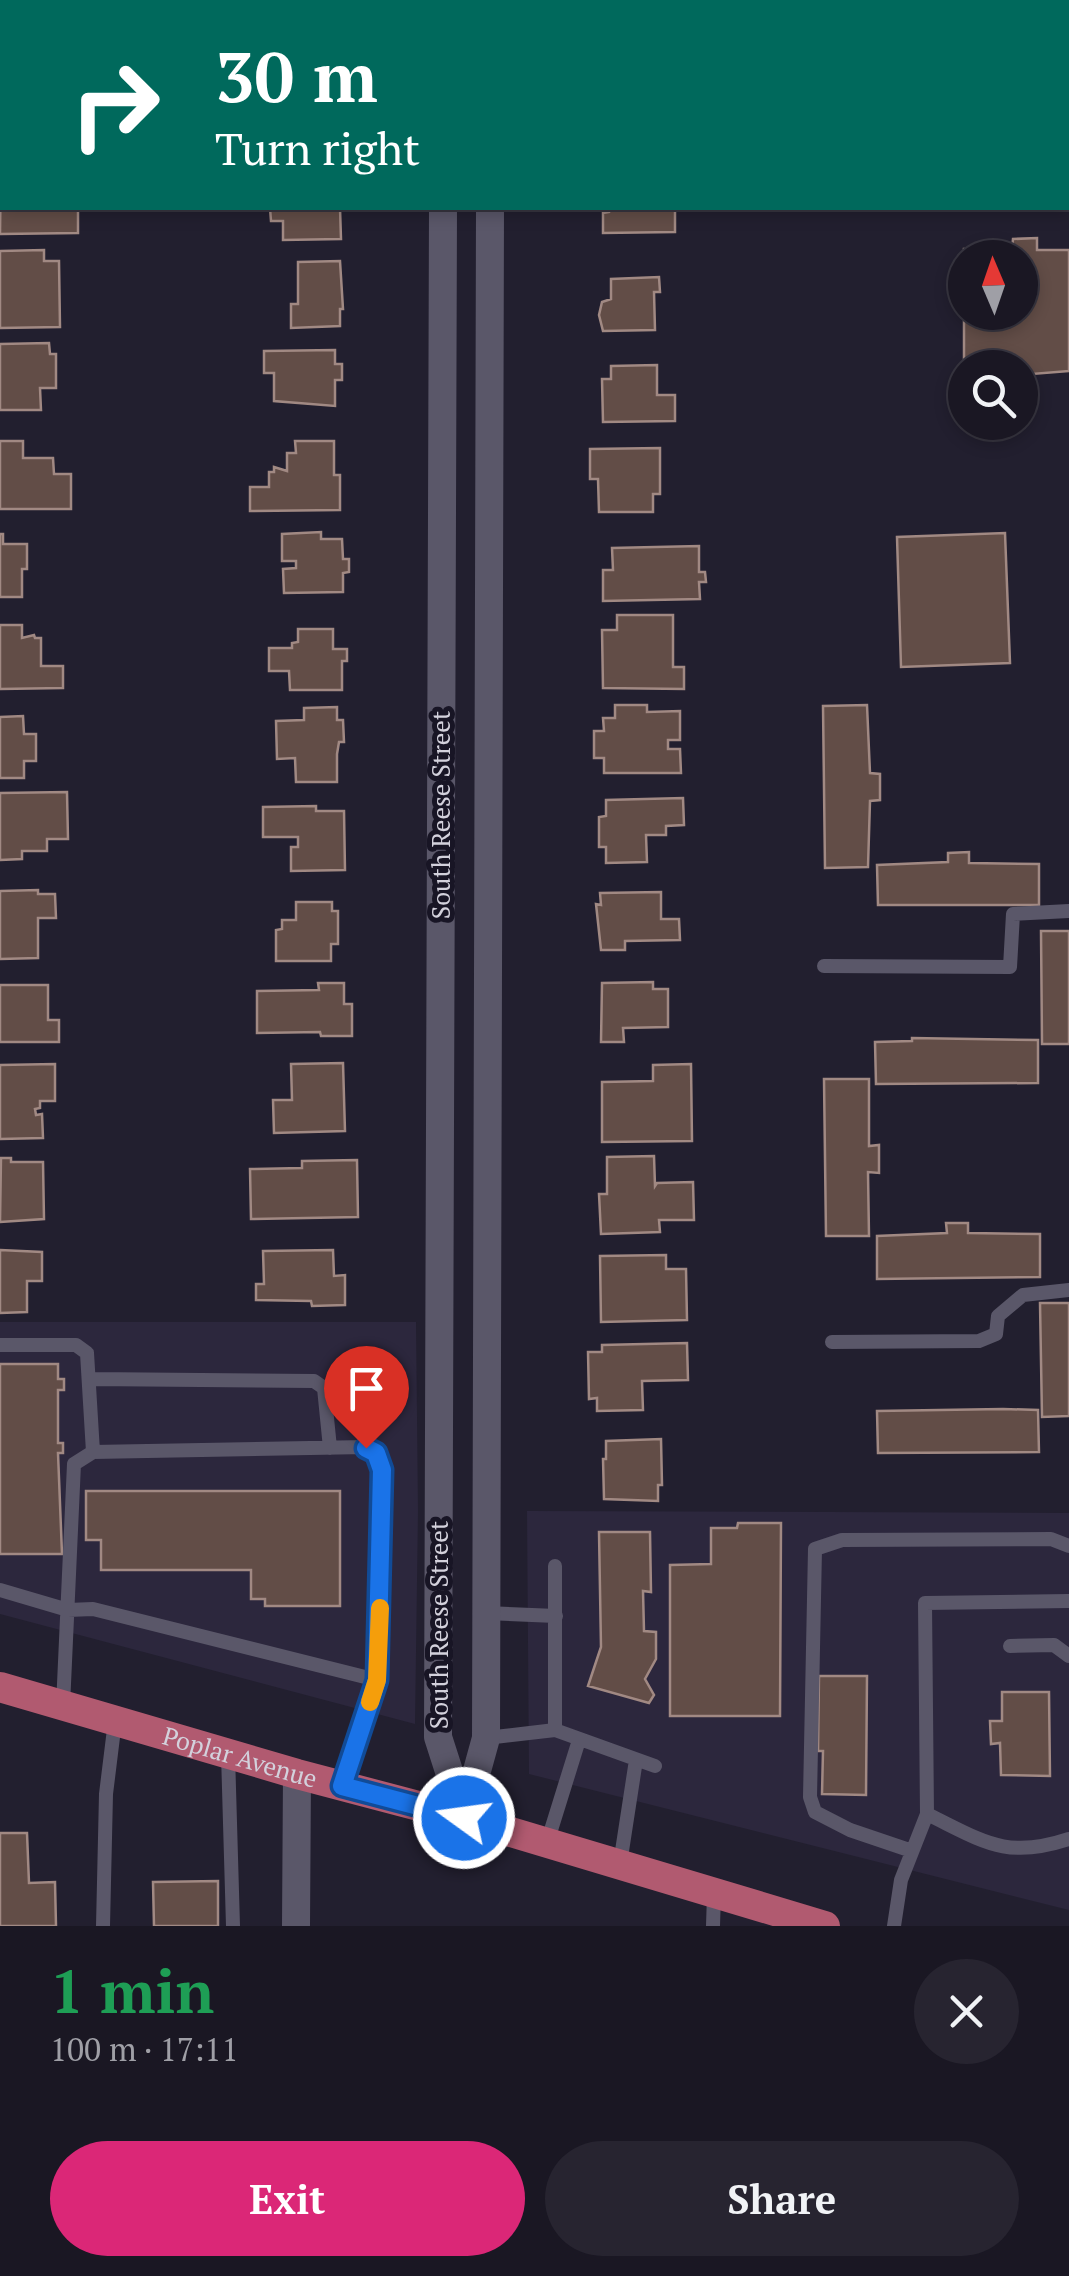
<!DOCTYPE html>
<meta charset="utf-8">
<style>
:root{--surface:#1a1723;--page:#272430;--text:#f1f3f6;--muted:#9f9fa6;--line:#383641;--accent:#db2777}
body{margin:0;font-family:"PT Serif",serif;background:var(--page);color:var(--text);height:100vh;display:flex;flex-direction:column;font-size:38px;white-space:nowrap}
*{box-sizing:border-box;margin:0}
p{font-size:32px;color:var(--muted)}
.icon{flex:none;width:55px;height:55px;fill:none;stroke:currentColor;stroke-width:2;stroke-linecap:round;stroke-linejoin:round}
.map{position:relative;height:1926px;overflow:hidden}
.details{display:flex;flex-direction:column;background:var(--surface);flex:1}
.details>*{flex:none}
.hud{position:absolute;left:0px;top:0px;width:1070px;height:210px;box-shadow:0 5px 15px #0003,0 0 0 2px var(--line);background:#00695c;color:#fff;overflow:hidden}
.needle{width:65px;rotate:358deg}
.buttons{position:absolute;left:948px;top:240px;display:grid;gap:20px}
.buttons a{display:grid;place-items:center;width:90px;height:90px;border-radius:50%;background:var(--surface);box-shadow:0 5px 15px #0003,0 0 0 2px var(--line);font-size:50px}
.pin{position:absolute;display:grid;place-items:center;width:85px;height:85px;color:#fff;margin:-102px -42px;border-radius:50% 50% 50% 0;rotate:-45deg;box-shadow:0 0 10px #0007}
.pin .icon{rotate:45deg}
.me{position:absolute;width:110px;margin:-55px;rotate:284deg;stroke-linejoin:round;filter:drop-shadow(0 0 8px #0008)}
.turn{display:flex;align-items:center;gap:35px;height:210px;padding:0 50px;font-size:45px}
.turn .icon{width:130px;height:130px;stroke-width:2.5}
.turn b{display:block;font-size:70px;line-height:85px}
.round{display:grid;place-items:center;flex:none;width:105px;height:105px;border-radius:52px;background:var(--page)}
.summary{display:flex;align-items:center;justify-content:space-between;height:170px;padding:0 50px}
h1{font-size:60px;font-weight:600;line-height:75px;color:#1e9e55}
.cta{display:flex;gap:20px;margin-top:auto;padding:20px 50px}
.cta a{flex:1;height:115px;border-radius:60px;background:var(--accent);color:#fff;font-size:40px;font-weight:600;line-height:115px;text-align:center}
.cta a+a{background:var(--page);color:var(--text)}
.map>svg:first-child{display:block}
.built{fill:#2c273d}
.building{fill:#624d47;stroke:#a18983;stroke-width:2.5;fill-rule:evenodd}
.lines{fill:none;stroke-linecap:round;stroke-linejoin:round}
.lane{stroke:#5a5769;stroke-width:14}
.street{stroke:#5a5769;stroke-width:28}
.primary{stroke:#b15a70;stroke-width:30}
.route-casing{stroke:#114b97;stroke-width:25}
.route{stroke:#1a73e8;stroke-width:18}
.slow{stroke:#f59e0b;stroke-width:18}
.labels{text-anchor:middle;stroke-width:10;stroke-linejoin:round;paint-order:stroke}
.street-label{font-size:25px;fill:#d3d1dc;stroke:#181525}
</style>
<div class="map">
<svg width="1069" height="1926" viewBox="0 0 1069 1926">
<rect width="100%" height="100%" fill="#221f2f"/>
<path class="built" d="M0 1322H416L418 1511 415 1724 0 1614Z
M527 1511 1069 1513V1910L529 1774Z"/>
<path class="building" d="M599 0H663L664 2H599Z
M916 0H1007L915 2Z
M1041 0H1069V139L1068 2H1040Z
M0 3H2L0 86Z
M1 158 2 208H78V233L0 234Z
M270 208H340L341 239 283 240V221H271Z
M609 208H675V232L603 233V213L609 212Z
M1037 238V250H1069V371L1020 375V368H965L964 371V249H1012L1013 239ZM965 258H1020V312H965Z
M44 250V261H59L60 327 0 328V251Z
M340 261 343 309H340V326L291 328V304H298V262Z
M659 277 660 292H654L655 330 603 331 599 315 602 302 611 299V279Z
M49 343 50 354H56V388H40L41 410H0V344Z
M335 350V364H342V380H335V406L274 401V373H264V351Z
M657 365V395H675V421L603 422 602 379H611V366Z
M0 441H23V458H53L54 474H71V509H0Z
M295 441H334V475H340V510L250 511V487H269V472H274V467L287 471V453H296Z
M660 448V494H653V512H599L598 479H590V449Z
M321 532V539H342L343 559H349V572L343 573V592L284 593 283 569 296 568V561H282V534Z
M1005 533 1010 663 901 667 897 537Z
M0 534H3V544H27V569H22V597H0Z
M699 546V572H705L706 582H699L700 599 603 601V570H613L612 548Z
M617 615H673V667H684V689L603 688 602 630H617Z
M0 625H22V638L34 635 35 638H41V666H63V688L0 689Z
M298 629H333V649H347V661H342V690H290L289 671H269V648H292V643L298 642Z
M615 705H647V712L680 711V740H668V749H680L681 773H604V758H594V731H604L603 718H615Z
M867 705 870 773 880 774V800L870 801 868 867 825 868 823 706Z
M337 707V720H343L344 742H339L337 754V782H296L295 758 277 759 276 721 304 720V708Z
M23 716 24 734H36V761H24V778H0V717Z
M67 792 68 839H47V851H22V859L0 860V793Z
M683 798 684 825 666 826V835H646L647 862 606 863V847H599V817L606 816V800Z
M316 806V811H344L345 870 291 871V847H298V837H263V807Z
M969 852V863L1039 864V905H878L877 865 948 862V853Z
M38 890V894H55L56 918H38V958L0 959V891Z
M661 892V919H679L680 940 625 941V950H601L596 904 601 905 600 893Z
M296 902H332V911H338V944H331V961H276V930L282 929V920H296Z
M1041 931H1069V1044H1042Z
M653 982V989H668V1027L623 1028 624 1042H601L602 983Z
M318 983H344V1004H352V1036H321L320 1032 257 1033V991L319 990Z
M0 985H48V1020H59V1042H0Z
M912 1038 1038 1040V1083L876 1084 875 1042 912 1041Z
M343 1063 345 1131 274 1133 273 1100H292L291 1064Z
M55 1064V1101H40V1108L35 1109 36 1115 42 1114 43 1138 0 1139V1065Z
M691 1064 692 1141 602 1142V1082L653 1081V1065Z
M824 1079H869V1146L879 1145V1173L868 1172 869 1236H826Z
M654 1156 655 1186 657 1183 693 1182 694 1220H659L660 1232 601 1234 599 1194H607V1157Z
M1 1158H11V1162H43L44 1219 0 1222Z
M357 1160 358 1217 251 1219 250 1169 302 1168V1161Z
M946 1223H968V1233L1040 1234V1277L877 1279V1236L947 1233Z
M0 1250 42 1252V1281H27V1312L0 1313Z
M333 1250 334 1276 345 1275V1305L312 1306 311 1301 256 1300V1284H264L263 1251Z
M666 1255V1269H686L687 1320 601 1322 600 1256Z
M1040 1303H1069V1416L1042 1417Z
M687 1343 688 1380 642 1381 643 1410 597 1411V1398L589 1399 588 1352H602V1345Z
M0 1364H58V1379H64V1390H58V1443H63V1453H58L62 1554H0Z
M1003 1409 1038 1410 1039 1452 878 1453 877 1411Z
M661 1439 662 1485H658V1501L604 1499 603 1459H606V1441Z
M86 1491H340V1606H265V1599H251V1570H101V1540H86Z
M738 1523H781L780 1716H670V1565L711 1564V1528H737Z
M599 1532H650L651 1592 643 1591 644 1631 656 1632V1659L645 1679 654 1695 649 1703 588 1686 601 1647Z
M819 1676H867L866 1795 822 1794 823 1751H818Z
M1002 1692H1049L1050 1776 1001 1775 1000 1743 991 1744 990 1721H1002Z
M0 1833H27L29 1883 55 1882 56 1926H0Z
M218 1881V1926H154L153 1882Z"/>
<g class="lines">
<path class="lane" d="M824 966 1010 967 1013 914 1069 911
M832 1342 979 1341 996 1334 998 1316 1023 1295 1069 1290
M0 1345H76L87 1353 93 1452
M91 1379 314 1381 324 1388 330 1448
M0 1590 68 1610 93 1609 377 1680
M486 1613 556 1616
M1010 1646 1054 1645 1069 1656
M63 1706 74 1464 93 1452 366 1447 376 1453 382 1470 377 1680 343 1785
M555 1730 655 1766
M486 1738 555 1730V1566
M228 1754 233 1926
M927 1814C983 1841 1006 1860 1069 1839
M547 1843 579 1740
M912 1851 850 1830 815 1812 810 1797 815 1549 842 1540 1051 1539 1069 1546
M620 1864 636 1760
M103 1926 106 1794 115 1721
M713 1926 714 1894
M894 1926 901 1880 927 1814 925 1603 1069 1601"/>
<path class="street" d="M443 2V0
M491 2V0
M443 208 438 1737 464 1818
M464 1818 486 1738 490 208
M296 1926 297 1774"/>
<path class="primary" id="s1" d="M0 1687 297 1774 464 1818 825 1926"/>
</g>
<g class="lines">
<g class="route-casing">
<path id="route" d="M366 1448 376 1453 382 1470 377 1680 342 1786 464 1818"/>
</g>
<use href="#route" class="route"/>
<path class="slow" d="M370 1702 377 1680 380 1608"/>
</g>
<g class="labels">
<g class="street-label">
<text transform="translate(441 815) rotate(-90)" y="9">South Reese Street</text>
<text transform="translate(439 1625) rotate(-90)" y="9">South Reese Street</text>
<text dy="9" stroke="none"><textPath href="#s1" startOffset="250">Poplar Avenue</textPath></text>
</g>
</g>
</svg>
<div class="buttons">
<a><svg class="needle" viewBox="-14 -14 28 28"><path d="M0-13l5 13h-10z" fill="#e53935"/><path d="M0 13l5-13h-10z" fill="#9f9fa6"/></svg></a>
<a><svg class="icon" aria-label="search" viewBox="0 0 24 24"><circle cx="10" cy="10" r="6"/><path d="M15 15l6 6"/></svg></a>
</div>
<div class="pin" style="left:366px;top:1448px;background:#d93025"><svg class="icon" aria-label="arrive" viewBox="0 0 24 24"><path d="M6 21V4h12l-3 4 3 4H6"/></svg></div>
<svg class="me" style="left:464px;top:1818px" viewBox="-20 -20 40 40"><circle r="17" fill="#1a73e8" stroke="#fff" stroke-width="3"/><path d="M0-11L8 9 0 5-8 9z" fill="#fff"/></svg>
<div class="hud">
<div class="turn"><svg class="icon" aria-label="right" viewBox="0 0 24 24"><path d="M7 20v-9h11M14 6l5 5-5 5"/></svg><div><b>30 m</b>Turn right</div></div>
</div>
</div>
<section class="details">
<div class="summary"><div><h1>1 min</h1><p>100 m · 17:11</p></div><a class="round"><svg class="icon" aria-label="close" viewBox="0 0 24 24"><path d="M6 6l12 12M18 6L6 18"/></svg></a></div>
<div class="cta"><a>Exit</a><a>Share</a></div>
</section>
